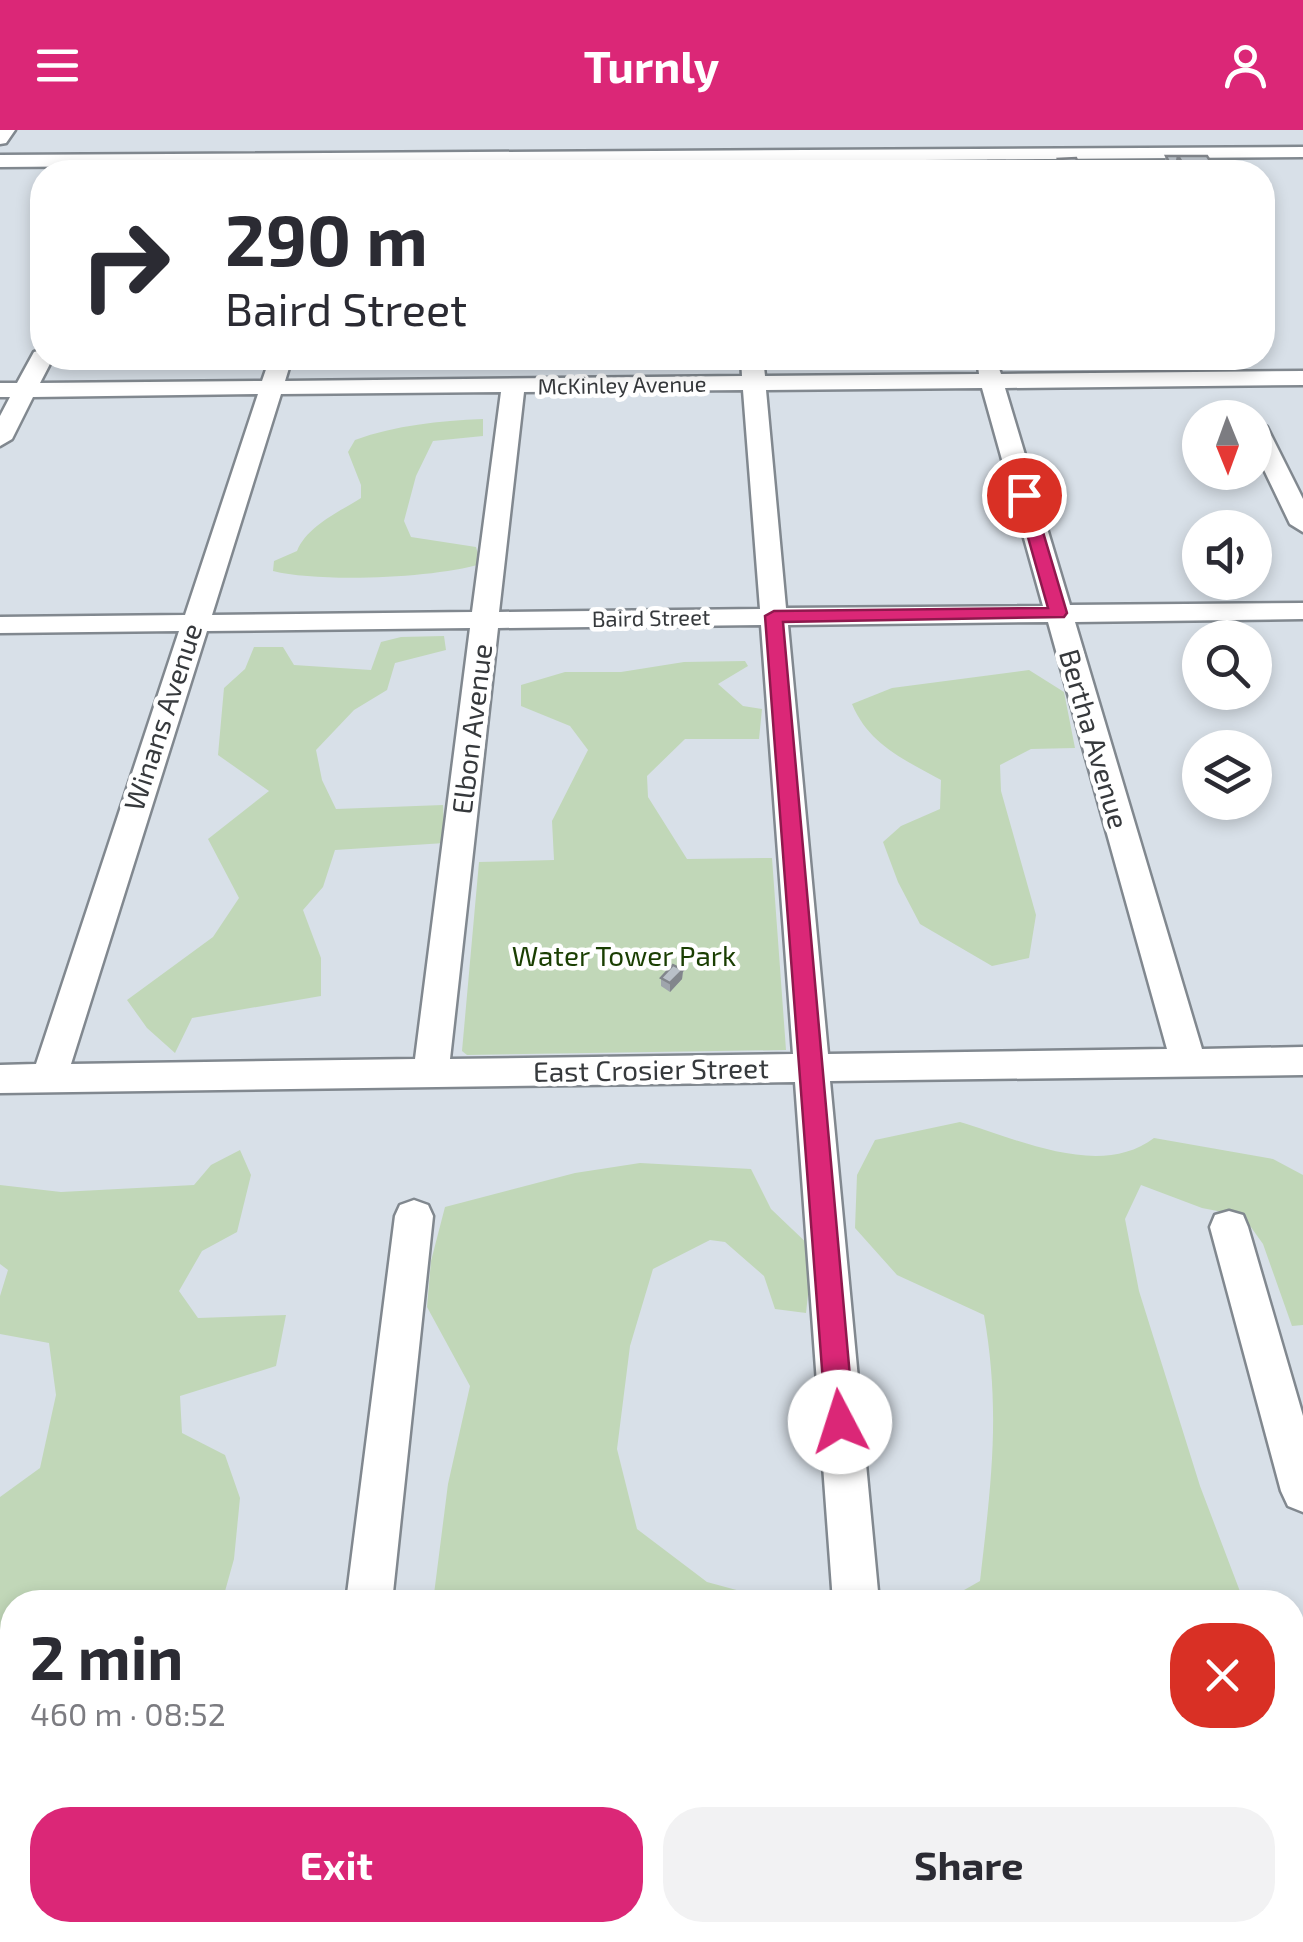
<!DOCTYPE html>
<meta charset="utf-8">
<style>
:root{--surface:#fff;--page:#f2f2f3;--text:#2b2b33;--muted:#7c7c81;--accent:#db2777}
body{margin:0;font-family:"Exo 2",sans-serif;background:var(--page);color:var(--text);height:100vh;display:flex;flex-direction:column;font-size:38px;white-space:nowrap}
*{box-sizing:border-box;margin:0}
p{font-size:32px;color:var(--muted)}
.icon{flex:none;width:55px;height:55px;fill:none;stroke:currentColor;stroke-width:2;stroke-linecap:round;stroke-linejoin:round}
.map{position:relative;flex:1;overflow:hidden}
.panel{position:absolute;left:0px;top:1460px;width:1305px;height:352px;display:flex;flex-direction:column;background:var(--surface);border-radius:40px 40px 0 0;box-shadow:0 5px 15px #0003}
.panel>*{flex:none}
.hud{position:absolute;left:30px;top:30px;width:1245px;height:210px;border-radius:40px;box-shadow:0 5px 15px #0003;background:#fff;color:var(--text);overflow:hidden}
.needle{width:65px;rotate:179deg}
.fabs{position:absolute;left:1182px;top:270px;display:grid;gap:20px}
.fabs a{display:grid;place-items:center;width:90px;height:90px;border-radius:50%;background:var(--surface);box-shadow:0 5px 15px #0003;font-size:50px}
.pin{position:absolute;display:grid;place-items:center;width:85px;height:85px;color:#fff;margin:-42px;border:5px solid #fff;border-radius:50%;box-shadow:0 2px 10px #0007}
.me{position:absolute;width:110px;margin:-55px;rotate:355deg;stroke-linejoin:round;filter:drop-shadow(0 0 8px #0008)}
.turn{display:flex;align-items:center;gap:35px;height:210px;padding:0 30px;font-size:45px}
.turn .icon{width:130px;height:130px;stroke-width:2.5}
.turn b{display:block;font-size:70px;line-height:85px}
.round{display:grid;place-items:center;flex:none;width:105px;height:105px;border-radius:40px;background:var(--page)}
.overview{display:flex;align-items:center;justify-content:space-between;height:170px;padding:0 30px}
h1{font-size:60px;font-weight:700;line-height:75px}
.action{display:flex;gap:20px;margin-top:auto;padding:20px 30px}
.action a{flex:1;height:115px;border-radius:40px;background:var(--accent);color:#fff;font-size:40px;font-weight:700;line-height:115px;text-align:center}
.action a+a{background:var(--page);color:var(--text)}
header{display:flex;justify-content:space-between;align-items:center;height:130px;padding:0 30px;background:var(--accent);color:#fff;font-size:45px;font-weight:700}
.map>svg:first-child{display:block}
.green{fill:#c1d7b8}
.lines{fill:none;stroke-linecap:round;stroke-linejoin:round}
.minor-casing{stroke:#81888f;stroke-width:5}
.minor{fill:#fff;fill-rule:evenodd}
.wall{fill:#9fa5ac}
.shaded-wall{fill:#82868c}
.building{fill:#b9c0c8;stroke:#82868c;stroke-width:2.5}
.route{fill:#db2777;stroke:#8e194d;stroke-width:2.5}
.labels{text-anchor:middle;stroke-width:9;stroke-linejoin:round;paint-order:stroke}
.far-street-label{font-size:22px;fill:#36393c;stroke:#fff}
.street-label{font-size:28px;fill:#36393c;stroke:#fff}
.park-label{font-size:28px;fill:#1a3e02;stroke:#fff}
</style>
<header><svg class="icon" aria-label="menu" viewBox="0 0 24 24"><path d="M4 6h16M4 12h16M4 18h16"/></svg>Turnly<svg class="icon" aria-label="person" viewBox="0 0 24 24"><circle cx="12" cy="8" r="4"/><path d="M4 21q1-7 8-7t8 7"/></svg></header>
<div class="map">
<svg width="1303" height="1812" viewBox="0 0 1303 1812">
<rect width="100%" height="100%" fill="#d8e0e8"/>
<path class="green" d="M483 289V306L433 311 416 346 404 391 411 407 476 417 481 434C434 448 321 453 273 441L274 431 297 421C307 396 339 382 361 368V355L348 322 355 310C396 295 439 291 483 289Z
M444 506 446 520 395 533 387 560 354 580 316 620 322 650 336 679 443 675 445 713 335 720 323 757 303 780 321 828V866L192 888 175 923 147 898 127 870 213 807 239 768 208 709 269 661 218 625 224 558 245 539 254 517H283L294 535 371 540 381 512 401 507Z
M745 531 748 536 718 554 743 576 762 579 759 609H685L647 646 648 667 687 729 772 728 786 920 467 925 462 921 479 732 554 730 552 691 588 620 570 596 521 576V555L565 542H621L684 532Z
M1029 540 1064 562 1075 618 1031 619 1000 635 1001 661 1036 785 1029 828 992 836 920 794 898 752 883 712 901 696 940 679 941 650C905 630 869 615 852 574L892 558Z
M960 992C1018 1009 1100 1049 1154 1008L1273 1029 1303 1045V1195L1292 1196 1263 1114 1243 1086 1202 1078 1141 1055 1125 1089 1139 1161 1200 1356 1244 1472H943L980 1451C991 1355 1001 1282 984 1185L897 1145 855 1098 857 1045 875 1010Z
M240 1020 251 1045 237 1102 202 1121 179 1161 198 1188 286 1185 276 1236 180 1266 182 1303 225 1325 240 1368 234 1429 222 1472H12V1527L0 1516V1367L40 1338 56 1265 49 1213 0 1204V1166L8 1140 0 1134V1055L61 1062 194 1055 211 1035Z
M640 1033 751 1039 771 1079 813 1119 806 1183 775 1179 764 1146 725 1112 710 1110 653 1139 630 1216 617 1319 637 1399 707 1452 780 1472H433L448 1354 470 1256 427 1177 431 1131 445 1077 575 1043Z"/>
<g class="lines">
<g class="minor-casing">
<path id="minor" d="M0 0H15L6 13 0 14Z
M1303 17V27L0 37V25Z
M42 220V228H53L40 253 262 251 270 228H292L285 251 742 246 741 228H763L765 246 979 244 977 228H995L1001 244 1303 241V255L1005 258 1070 475 1303 473V489L1075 492 1202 919 1303 917V945L830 951 879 1472H833L795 952 0 963V935L36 934 179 501 0 503V487L185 485 258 264 33 267 12 309 0 316V286L10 267H0V253H17L34 222ZM982 258 1043 476 786 478 766 260ZM743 260 760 479 499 482 524 262ZM501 262 472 482 212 485 281 264ZM1048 492 1167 919 828 924 788 495ZM761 495 793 924 450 929 498 498ZM470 498 415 929 71 934 207 501Z
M1255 290 1267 297 1303 369V402L1290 394 1255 321Z
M414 1070 428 1075 433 1086 392 1472H346L395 1086 400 1075Z
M1229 1081 1243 1085 1248 1097 1303 1286V1382L1288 1376 1281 1361 1210 1097 1215 1085Z
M1303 1739V1791L1292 1792V1740Z
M0 1765H12V1800H34L30 1809 0 1812Z
M304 1800H403L402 1812H303Z
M858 1800H910L911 1812H859Z"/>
</g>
<use href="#minor" class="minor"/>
</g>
<path class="wall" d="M1166 26H1191L1214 37 1213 42H1176L1175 39H1168L1164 34Z
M1058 29 1081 39 1080 42H1060L1057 36Z
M989 31 1008 38 1007 42H989L988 39Z
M1036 31 1055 38 1054 42H1037L1035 39Z
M311 228H393L391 237H313Z
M683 840 682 849 670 862 661 856V848Z"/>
<path class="shaded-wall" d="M683 840 682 849 670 862V853Z"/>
<path class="building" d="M1166 26H1191H1178L1177 32H1169Z
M1178 26H1207L1214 37 1183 34Z
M1076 28 1081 39H1063L1058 29Z
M989 31H1005L1008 38H992Z
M1036 31H1052L1055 38H1039Z
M673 835 683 840 670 853 661 848Z"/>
<path class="route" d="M1018 361 1032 365 1067 483 1064 487 783 492 854 1292 850 1302 840 1305 830 1302 826 1292 765 486 774 481 1048 478 1016 365Z"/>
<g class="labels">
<g class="far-street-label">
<text transform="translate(622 255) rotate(-1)" y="8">McKinley Avenue</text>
<text transform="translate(651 488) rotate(-1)" y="8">Baird Street</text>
</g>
<g class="street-label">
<text transform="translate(163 587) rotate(-72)" y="10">Winans Avenue</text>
<text transform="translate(472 599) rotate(-83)" y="10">Elbon Avenue</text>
<text transform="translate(1094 609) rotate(74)" y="10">Bertha Avenue</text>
<text transform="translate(651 940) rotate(-1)" y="10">East Crosier Street</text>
</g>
<g class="park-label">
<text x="624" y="836">Water Tower Park</text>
</g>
</g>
</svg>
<div class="fabs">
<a><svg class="needle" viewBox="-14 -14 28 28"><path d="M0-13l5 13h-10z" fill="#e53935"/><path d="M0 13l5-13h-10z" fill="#7c7c81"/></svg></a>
<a><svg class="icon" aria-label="sound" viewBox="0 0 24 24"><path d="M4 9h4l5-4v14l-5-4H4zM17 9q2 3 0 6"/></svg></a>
<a><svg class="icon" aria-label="search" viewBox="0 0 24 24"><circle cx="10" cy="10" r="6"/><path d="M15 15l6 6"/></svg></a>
<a><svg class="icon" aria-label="layers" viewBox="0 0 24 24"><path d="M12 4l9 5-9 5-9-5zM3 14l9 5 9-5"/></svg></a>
</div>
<div class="pin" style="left:1024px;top:365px;background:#d93025"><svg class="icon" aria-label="arrive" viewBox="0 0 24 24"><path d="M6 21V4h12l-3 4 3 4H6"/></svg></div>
<svg class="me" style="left:840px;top:1292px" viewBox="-20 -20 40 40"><circle r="19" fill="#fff"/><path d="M0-13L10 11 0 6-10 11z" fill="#db2777"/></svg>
<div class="hud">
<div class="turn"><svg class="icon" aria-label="right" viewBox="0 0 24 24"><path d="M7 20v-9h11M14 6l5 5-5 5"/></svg><div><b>290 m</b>Baird Street</div></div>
</div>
<section class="panel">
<div class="overview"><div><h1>2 min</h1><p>460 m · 08:52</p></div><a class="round" style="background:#d93025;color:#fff"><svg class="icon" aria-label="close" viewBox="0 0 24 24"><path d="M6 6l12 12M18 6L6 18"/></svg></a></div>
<div class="action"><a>Exit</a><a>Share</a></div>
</section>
</div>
